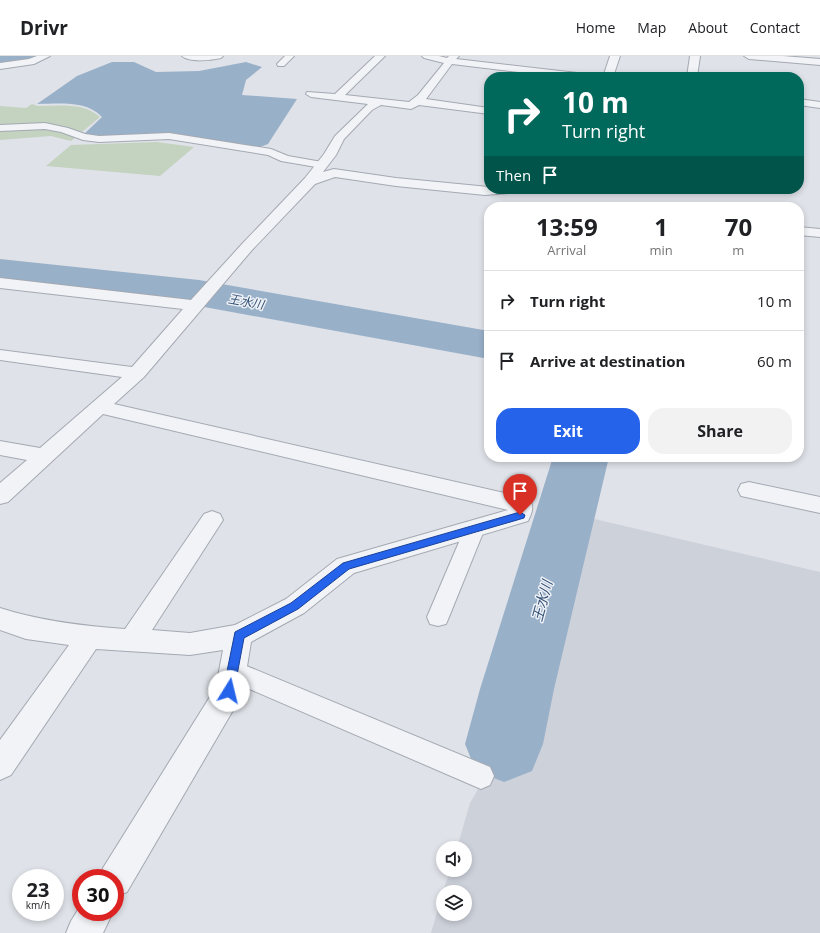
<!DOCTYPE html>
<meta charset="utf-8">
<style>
:root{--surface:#fff;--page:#f2f2f2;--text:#202124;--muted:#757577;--line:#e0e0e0;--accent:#2563eb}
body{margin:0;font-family:"Open Sans","Noto Sans JP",sans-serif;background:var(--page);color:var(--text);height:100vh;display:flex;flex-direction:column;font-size:15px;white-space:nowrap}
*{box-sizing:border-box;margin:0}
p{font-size:13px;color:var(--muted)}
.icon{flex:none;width:22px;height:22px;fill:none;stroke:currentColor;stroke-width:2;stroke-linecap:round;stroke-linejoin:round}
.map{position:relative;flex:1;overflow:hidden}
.details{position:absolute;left:484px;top:146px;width:320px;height:260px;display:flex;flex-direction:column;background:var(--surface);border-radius:16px;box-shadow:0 2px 6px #0003}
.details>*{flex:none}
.top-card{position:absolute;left:484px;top:16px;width:320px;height:122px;border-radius:16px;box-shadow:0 2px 6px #0003;background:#00695c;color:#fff;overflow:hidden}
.tools{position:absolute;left:436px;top:785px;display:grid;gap:8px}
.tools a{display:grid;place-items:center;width:36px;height:36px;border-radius:50%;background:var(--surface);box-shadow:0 2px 6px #0003;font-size:20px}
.speed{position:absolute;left:12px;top:813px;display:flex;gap:8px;font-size:20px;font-weight:700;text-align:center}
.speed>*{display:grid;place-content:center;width:52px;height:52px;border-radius:50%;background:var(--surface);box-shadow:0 2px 6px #0003;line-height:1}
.speed small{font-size:10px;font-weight:400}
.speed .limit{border:6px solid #d22;background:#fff;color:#111}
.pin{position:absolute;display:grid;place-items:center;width:34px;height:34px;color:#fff;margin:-41px -17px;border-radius:50% 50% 50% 0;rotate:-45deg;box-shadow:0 0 4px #0007}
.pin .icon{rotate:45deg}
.me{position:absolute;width:44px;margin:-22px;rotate:9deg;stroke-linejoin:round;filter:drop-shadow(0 0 3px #0008)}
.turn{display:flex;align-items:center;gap:14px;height:84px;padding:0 12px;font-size:18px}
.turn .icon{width:52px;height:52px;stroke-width:2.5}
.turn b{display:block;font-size:28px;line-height:34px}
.then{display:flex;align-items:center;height:38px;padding:0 12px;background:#0003;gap:8px;font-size:15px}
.eta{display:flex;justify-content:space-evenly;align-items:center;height:68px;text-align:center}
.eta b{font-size:24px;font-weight:700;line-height:28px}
.action{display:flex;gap:8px;margin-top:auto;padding:8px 12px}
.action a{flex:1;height:46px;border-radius:16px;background:var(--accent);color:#fff;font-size:16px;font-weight:700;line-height:46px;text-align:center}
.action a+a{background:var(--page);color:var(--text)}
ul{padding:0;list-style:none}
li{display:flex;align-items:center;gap:12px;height:60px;padding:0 12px;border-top:1px solid var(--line)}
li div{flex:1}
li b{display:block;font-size:15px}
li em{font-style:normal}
header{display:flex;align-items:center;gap:24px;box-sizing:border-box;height:56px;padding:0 20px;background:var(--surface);border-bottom:1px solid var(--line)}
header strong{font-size:19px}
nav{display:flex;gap:22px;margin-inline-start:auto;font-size:14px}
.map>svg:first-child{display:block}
.built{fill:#cdd1da}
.green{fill:#c4d2c0}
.water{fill:#99b0c9}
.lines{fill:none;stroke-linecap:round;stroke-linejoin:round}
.river{fill:#99b0c9;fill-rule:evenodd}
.service-casing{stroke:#a4a9b2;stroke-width:2}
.minor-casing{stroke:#a4a9b2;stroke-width:2}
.service{fill:#f1f3f7;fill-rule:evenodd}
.minor{fill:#f1f3f7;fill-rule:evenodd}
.route{fill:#2563eb;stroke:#184099}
.labels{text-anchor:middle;stroke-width:3;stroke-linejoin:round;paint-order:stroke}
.far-water-label{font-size:12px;font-style:italic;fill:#314f74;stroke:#eef1f6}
.water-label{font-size:14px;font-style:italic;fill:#314f74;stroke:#eef1f6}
</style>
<header>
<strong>Drivr</strong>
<nav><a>Home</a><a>Map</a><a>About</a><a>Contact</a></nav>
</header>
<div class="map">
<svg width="820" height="877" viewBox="0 0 820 877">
<rect width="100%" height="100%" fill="#dfe2e8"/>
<path class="built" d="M586 461 820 516V877H431L443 836V858H465V836H443L450 814H465V792H457L470 747 488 716 525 702Z"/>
<path class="green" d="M32 48 38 50C59 50 83 46 100 61L71 85 51 80 0 84V50L26 52Z
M157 86 194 91 160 120 46 110 71 89Z"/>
<path class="water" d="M0 0H36L14 7 0 8Z
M112 6H134L156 16 199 15 246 6 262 11 246 24 242 39 297 43 268 88 260 91 169 77 102 80 83 79 102 61C86 44 59 48 37 48L77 20Z"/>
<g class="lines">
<path class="river" d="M0 203 199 224 489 275V303L199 250 0 229Z
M553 401H609L554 633 543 688 532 715 504 726 476 715 465 688 480 633Z"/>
<g class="service-casing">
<path id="service" d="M285 0H294L284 10H278L277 8Z
M45 67 68 72 85 78 99 80 169 77 271 93 288 100 322 106 327 109 322 112 281 105 268 99 169 83 99 86 83 84 61 76 45 73 0 75V69Z
M475 464 482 467 485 472 449 561 446 568 438 570 430 568 427 561 465 472 468 467Z
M232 604 490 711 494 720 490 729 481 733 224 622 220 615 224 608Z"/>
</g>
<g class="minor-casing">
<path id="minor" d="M37 0H50L34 8 0 13V7L29 3Z
M182 0H223L221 2C212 4 190 7 182 0Z
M375 0H385L345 39 409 46 418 39 444 7 424 2 422 0H439L447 2 449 0H459L456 3 586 18 591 21H560L452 8 426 43 489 52V58L419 49 411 53 381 49 372 54 344 83 336 99 323 116 334 113 396 122 489 131V133L511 134 509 137 485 139 396 130 335 121 315 128 252 194 144 321 114 348 522 441 530 443C534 451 532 457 528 465L354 517 304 557 251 586 243 635 239 644 127 836 115 841V822H99L103 812 216 631 223 594 190 599 96 593 11 719 0 724V684L69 589 26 583 0 574V552C40 565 83 570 125 573L204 458 212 455 220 458 223 464 152 574 190 577 235 569 286 543 337 503 508 454 103 358 8 446 0 448V427L27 404 0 399V385L40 392 122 321 0 304V294L132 311 183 253 0 232V222L191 244 242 188 305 122 324 98 335 80 368 48 311 41 306 38 307 36 335 38Z
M610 0H620L613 21H603Z
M690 0H700L697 21H687Z
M744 0H783L820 3V9L749 3Z
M799 43 820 46V52L799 49Z
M799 171 820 173V181L799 179Z
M749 426 820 441V457L741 440 738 434 741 428Z
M81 849V856H113L103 877H66L71 865Z"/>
</g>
<use href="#service" class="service"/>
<use href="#minor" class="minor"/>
</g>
<path class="route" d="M520 456 525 459 524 462 349 513 298 553 244 582 234 635 233 639 229 640 225 639 223 635 235 576 291 547 343 507Z"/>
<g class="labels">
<g class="far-water-label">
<text transform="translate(246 246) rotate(10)" y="4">王水川</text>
</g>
<g class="water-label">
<text transform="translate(542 545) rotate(-75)" y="5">王水川</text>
</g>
</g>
</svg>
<div class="tools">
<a><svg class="icon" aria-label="sound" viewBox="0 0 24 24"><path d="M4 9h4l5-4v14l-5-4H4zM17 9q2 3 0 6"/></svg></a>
<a><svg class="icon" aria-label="layers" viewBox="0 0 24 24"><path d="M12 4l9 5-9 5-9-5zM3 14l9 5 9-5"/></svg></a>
</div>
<div class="speed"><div>23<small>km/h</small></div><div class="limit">30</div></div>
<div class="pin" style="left:520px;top:459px;background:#d93025"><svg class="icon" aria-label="arrive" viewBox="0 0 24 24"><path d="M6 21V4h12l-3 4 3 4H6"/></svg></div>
<svg class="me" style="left:229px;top:635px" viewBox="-20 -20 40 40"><circle r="19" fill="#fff"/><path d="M0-13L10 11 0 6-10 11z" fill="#2563eb"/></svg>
<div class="top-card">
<div class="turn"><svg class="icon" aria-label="right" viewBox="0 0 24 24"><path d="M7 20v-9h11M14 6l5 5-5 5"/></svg><div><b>10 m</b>Turn right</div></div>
<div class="then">Then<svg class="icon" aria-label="arrive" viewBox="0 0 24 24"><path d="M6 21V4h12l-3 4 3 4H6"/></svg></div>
</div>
<section class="details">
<div class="eta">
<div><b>13:59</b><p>Arrival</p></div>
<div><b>1</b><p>min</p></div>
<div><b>70</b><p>m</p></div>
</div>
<ul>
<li><svg class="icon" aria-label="right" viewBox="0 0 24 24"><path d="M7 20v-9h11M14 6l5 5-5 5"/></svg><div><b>Turn right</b></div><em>10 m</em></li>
<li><svg class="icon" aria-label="arrive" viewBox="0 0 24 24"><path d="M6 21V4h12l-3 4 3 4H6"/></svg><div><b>Arrive at destination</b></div><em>60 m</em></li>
</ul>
<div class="action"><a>Exit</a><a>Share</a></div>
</section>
</div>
